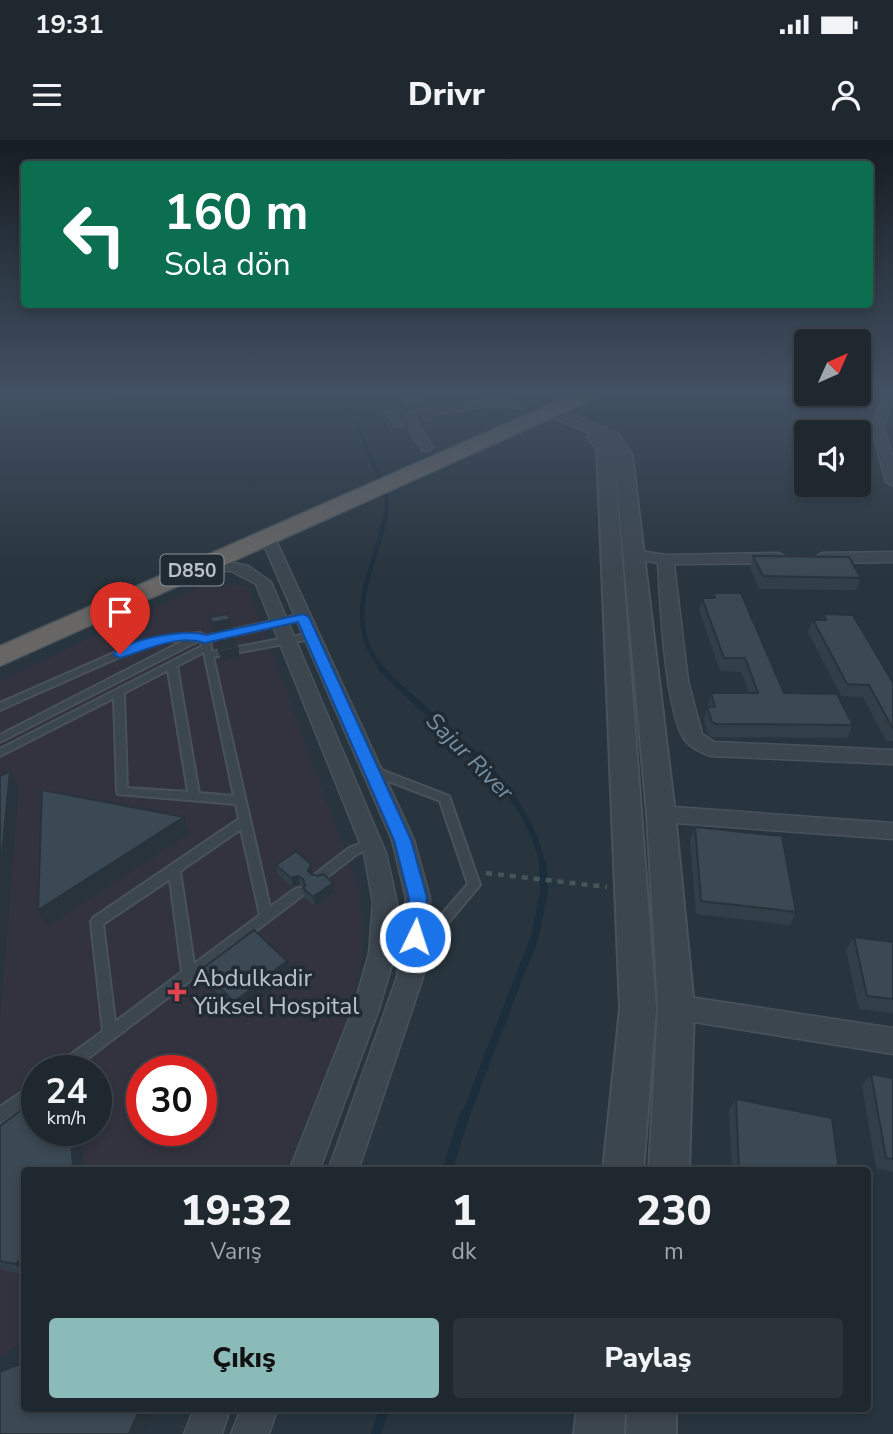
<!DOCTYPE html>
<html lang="tr">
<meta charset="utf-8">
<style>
:root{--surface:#1e282e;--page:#2b343a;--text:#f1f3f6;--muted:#a1a6aa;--line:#3c444a;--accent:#8bbbb9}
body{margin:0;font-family:"Nunito Sans",sans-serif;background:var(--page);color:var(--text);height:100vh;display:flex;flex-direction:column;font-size:26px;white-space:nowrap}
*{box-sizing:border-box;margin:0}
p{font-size:23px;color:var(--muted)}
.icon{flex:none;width:38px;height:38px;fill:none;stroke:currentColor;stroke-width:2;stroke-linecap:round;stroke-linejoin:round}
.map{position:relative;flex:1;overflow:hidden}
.drawer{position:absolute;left:21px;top:1027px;width:850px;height:245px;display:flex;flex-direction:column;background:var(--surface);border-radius:7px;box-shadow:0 4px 10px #0003,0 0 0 2px var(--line)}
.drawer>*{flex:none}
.hud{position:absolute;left:21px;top:21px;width:852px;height:147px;border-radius:7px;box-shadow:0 4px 10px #0003,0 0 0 2px var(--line);background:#0b6e4f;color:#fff;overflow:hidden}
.needle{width:46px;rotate:45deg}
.fabs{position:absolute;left:794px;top:189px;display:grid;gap:14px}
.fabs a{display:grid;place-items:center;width:77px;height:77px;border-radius:7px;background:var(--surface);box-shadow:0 4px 10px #0003,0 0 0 2px var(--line);font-size:35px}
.speed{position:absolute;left:21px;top:915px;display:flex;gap:14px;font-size:35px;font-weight:700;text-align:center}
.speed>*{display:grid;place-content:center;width:91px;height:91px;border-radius:50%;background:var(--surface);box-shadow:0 4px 10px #0003,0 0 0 2px var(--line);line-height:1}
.speed small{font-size:18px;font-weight:400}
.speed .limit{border:10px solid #d22;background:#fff;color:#111}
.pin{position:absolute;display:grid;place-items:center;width:60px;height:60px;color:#fff;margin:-72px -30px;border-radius:50% 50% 50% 0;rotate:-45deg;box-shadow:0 0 7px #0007}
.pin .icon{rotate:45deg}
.me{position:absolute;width:77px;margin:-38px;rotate:4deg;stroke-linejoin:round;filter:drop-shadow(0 0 5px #0008)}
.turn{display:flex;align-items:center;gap:24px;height:147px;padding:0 28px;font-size:32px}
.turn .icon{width:91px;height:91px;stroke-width:2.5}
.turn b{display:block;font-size:49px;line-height:60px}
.eta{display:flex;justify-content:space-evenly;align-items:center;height:119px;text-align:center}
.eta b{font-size:42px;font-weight:800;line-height:49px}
.cta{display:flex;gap:14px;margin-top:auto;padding:14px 28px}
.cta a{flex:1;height:80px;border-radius:7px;background:var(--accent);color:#111;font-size:28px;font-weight:800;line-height:80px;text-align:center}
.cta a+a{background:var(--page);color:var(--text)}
.status{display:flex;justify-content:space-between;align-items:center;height:49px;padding:0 35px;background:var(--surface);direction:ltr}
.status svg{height:19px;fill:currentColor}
header{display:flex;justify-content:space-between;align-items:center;height:91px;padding:0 28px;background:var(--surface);font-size:32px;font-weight:800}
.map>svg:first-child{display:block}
.medical{fill:#333340;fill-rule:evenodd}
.green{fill:#2a3f3f}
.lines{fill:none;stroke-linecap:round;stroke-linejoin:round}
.stream-far4{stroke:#1c2d3c;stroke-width:3.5}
.stream-far3{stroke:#1c2d3c;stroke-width:4.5}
.stream-far2{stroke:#1c2d3c;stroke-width:6}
.stream-far1{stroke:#1c2d3c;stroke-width:8}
.stream{stroke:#1c2d3c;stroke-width:10}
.service-casing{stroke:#49525b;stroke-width:4}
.minor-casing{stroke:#49525b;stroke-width:3}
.tertiary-casing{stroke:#49525b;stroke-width:4}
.trunk-casing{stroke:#475159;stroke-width:3}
.path{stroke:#435756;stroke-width:4.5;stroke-dasharray:6 6;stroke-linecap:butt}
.service{fill:#3c464f;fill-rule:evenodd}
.minor{fill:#3c464f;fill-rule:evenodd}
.tertiary{fill:#3c464f;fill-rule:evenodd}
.trunk{fill:#676664;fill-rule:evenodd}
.wall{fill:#333f48}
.shaded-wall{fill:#29333b}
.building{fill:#3b4954;stroke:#29333b;stroke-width:2}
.route{fill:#1a73e8;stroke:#114b97;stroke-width:2}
.health-dot{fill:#e0444e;stroke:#212b34;stroke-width:2.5}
.labels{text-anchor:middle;stroke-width:7;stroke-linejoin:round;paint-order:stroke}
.shield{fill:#212b34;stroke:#8b949c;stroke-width:2}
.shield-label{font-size:19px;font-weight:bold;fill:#b9c1c9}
.water-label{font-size:23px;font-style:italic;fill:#7590a4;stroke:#212b34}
.near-poi-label{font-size:24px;fill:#b9c1c9;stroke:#212b34;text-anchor:start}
</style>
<div class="status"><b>19:31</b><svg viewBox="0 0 49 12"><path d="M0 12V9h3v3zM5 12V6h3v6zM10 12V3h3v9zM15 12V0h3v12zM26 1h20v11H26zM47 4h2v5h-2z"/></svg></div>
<header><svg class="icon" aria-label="menu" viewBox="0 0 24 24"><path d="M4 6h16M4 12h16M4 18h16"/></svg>Drivr<svg class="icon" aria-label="person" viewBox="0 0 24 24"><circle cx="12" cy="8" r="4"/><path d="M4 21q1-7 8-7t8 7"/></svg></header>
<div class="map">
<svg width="893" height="1294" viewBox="0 0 893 1294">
<rect width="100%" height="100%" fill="#28353e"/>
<path class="medical" d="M207 443 247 446 360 752 363 815 344 889 285 1031H24V1200L0 1218V541ZM37 931H96V990H37ZM142 931H201V990H142Z"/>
<path class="green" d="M0 254H165L0 273Z"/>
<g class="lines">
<path class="stream-far4" d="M344 254 387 356 386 375"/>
<path class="stream-far3" d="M383 529C340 480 375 428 386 374"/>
<path class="stream-far2" d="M381 528C439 591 525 636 543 726"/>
<path class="stream-far1" d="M465 976 535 796 544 752 543 724"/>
<path class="stream" d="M447 1031 465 974
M376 1294 384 1269"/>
<g class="service-casing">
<path id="service" d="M303 474 306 475V479L210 501 212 512 311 493 315 496 311 499 213 517 270 767 295 749 299 747 303 749 305 752 303 755 71 931H53L55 926 103 891 91 782 93 778 239 679 236 664 118 654 117 651 114 558 0 616V609L202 506 200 500 0 602V595L185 500 160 502 122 516 0 570V563L116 512 159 497 200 493 206 496ZM204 512 234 656 199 653 177 526ZM168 530 188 652 127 648 124 553ZM241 689 260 775 194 824 180 731ZM170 739 182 832 115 882 103 784Z
M374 627 449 656 480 745 422 814 418 815 414 814 412 810 414 806 468 744 440 661 370 634 369 631 370 628Z
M371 700 375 701 377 704 375 707 357 714 322 741 318 743 314 741 312 738 314 735 349 708Z
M37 942V958L0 983V967Z"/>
</g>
<g class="minor-casing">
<path id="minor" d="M882 254H893L884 288 893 319V346L886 342 872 288Z
M499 259 529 266 523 269 499 265 414 277 433 308 427 312 423 311 401 278 410 271Z
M267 392 274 396 414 700 430 758 423 837 358 1031H328L397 837 406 758 392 700 260 396Z
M634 410 666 415 779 413 787 418 779 423 674 424 688 541 702 594 715 602 893 610V624L711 616C702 613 690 607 684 599 665 568 660 462 658 423L629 418 626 415 629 412Z
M893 412V422L822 423 814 418 822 413Z
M220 420 248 426 271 442 386 713 397 763 395 814 379 869 319 1031H289L353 869 369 814 373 763 364 713 256 444 231 431 204 430 196 425 204 420Z
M661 666 893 683V699L661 682 653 680 650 674 653 668Z
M676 855 893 888V914L676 879 667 875 663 867 667 859Z
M194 1269H230L222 1294H184Z
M241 1269H277L269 1294H231Z"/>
</g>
<g class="tertiary-casing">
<path id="tertiary" d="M551 266 618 294 632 315 675 674 694 867 689 1031H649L658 867 647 674 614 312 656 869 643 1031H603L620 869 597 308 587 297 590 293 546 274 543 271Z
M577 1269H625L624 1294H574Z
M628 1269H676V1294H626Z"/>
</g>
<g class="trunk-casing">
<path id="trunk" d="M574 254H599L596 258 0 526V506Z"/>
</g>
<path class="path" d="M486 733 607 747"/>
<use href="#service" class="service"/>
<use href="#minor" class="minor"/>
<use href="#tertiary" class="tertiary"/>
<use href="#trunk" class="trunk"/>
</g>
<path class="wall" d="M827 254H861L855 261 826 255Z
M382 270 400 275 408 288 409 294 393 296 382 276Z
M418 275 432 282V286H423L418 279Z
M753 416 861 438 856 450 759 449 750 428Z
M713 453 784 553 853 585 847 598 712 597 708 595 704 580 711 553H749L741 532 720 531 699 470 702 458H712Z
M824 474 893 543V601H886L863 557 841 556 808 492 813 480H822Z
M695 687 796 772 790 785 696 774 690 700Z
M311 724 312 735 335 752 315 766 304 757 303 748 304 747 300 745 293 747 278 734 276 725Z
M854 797 893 802V873L859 869 846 810Z
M202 829 290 834 239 875 207 842Z
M871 934 893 938V1032L876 1028 862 946Z
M736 959 839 1031H732L729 970Z
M28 965 24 1031V1135L0 1129V986Z"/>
<path class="shaded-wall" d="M424 263V267L405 271V268Z
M408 288 409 294 393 296V289Z
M230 479 231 488 214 492 212 483Z
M234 496 236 505 218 508 216 499Z
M238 508 240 517 221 521 219 512Z
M10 631 19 648 0 879V735Z
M184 677 189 694 47 787 38 770Z
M311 724 312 733 310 739 308 731Z
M298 736 300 745 293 747 291 738Z
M333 743 335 752 315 766 313 757Z
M287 821 290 834 239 875 234 862Z
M71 990H82L84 1031H73Z
M24 1117V1132L15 1124Z
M140 1269H154L143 1294H129Z"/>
<path class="building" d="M421 256 424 263 405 268 400 258Z
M400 268 399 273 408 288 393 289 382 270Z
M429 274 432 282 423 283 418 275Z
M753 416 849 417 861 438 763 436Z
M713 453H741L784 553 837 554 853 585 716 584 712 582 707 567H715L711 553H758L745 518H724L702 458H715Z
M228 474 230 479 212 483 210 477Z
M824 474 853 475 893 543V589L869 545 847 544 813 480H826Z
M233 489 234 496 216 499 215 493Z
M237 506 238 508 219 512V509Z
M10 631 0 735V636Z
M42 650 184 677 38 770Z
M695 687 782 696 796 772 701 761Z
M296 711 311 724 308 731 311 734 318 736 323 734 333 743 313 757 303 748 305 745 303 739 298 736 291 738 276 725Z
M254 790 287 821 234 862 202 829Z
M854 797 893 802V859L867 856Z
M871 934 893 938V1019L886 1018Z
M37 949V990H71L73 1031H24V1117L15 1124 0 1121V986L28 965Z
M736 959 832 978 839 1031H739Z
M24 1222V1269H140L129 1294H0V1232Z"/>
<linearGradient id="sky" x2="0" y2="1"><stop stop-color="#161d22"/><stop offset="0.58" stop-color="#425163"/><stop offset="1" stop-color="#425163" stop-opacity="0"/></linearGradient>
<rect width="893" height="435" fill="url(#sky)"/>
<path class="route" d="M303 474 309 477 411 700 427 758 421 802 415 805 408 802 405 797 409 758 394 700 298 482 205 503C176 494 147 510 120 518L113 514C129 499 185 488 206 495Z"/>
<path class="health-dot" d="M173.5 841.5h7v7h7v7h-7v7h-7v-7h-7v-7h7z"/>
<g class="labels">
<rect class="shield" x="160.5" y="414.5" width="63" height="31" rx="5"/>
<g class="shield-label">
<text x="192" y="437">D850</text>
</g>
<g class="water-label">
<text transform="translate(470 616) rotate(45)" y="8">Sajur River</text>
</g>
<g class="near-poi-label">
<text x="193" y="846">Abdulkadir<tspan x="193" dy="28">Yüksel Hospital</tspan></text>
</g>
</g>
</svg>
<div class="fabs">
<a><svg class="needle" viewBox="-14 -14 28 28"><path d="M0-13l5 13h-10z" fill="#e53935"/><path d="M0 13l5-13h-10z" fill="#a1a6aa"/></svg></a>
<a><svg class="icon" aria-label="sound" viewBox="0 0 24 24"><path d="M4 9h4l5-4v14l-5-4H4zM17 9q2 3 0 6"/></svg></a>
</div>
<div class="speed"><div>24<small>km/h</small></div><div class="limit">30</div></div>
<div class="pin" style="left:120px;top:514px;background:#d93025"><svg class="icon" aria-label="arrive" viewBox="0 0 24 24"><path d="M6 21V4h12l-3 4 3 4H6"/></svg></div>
<svg class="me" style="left:415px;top:797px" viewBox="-20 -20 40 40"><circle r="17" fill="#1a73e8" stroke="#fff" stroke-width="3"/><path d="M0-11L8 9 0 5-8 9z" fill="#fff"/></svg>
<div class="hud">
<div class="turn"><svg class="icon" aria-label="left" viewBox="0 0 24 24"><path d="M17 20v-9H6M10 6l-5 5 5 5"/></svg><div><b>160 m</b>Sola dön</div></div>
</div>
<section class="drawer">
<div class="eta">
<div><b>19:32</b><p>Varış</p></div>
<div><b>1</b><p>dk</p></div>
<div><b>230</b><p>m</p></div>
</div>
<div class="cta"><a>Çıkış</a><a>Paylaş</a></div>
</section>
</div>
